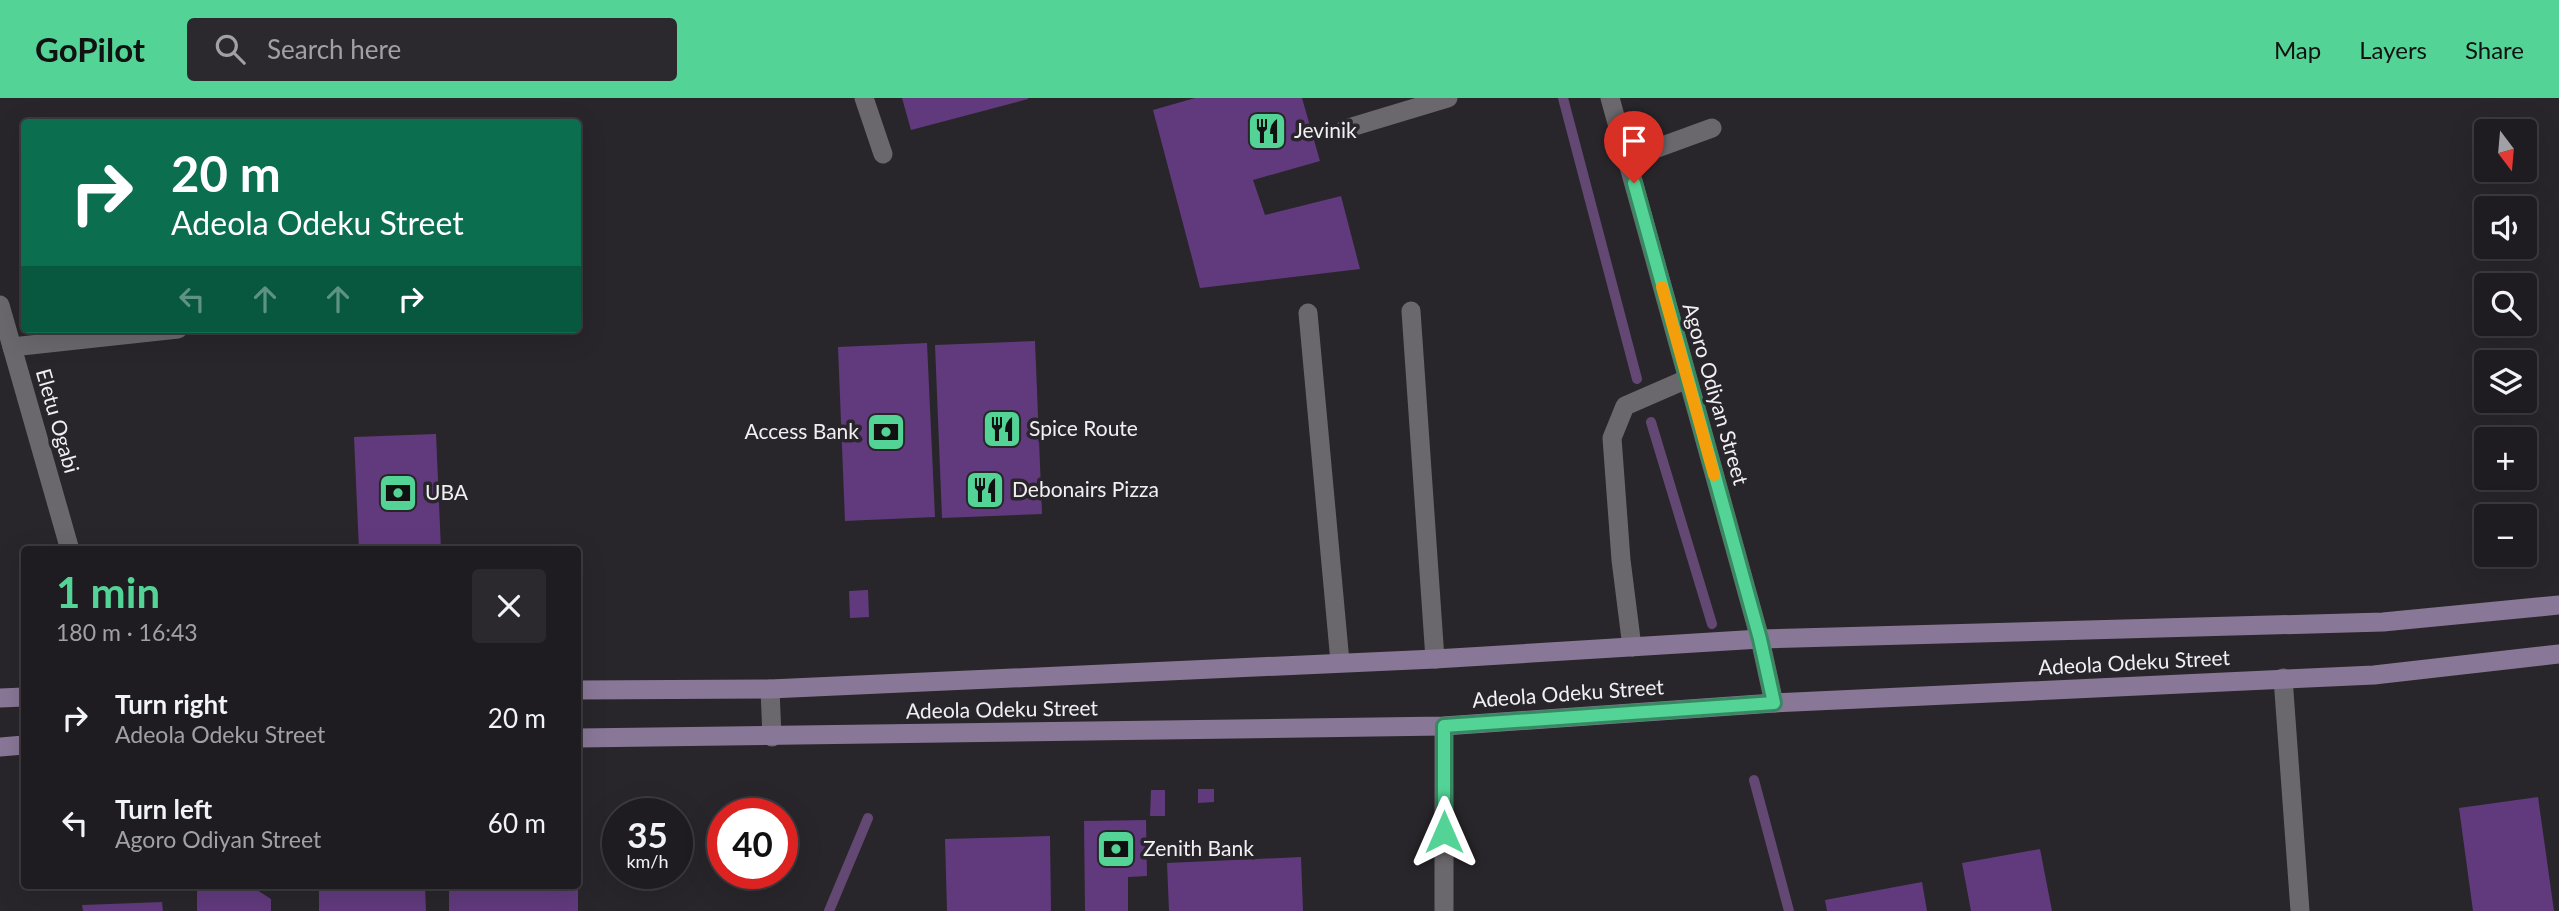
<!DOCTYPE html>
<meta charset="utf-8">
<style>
:root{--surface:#1e1c20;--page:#2b292d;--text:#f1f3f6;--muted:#a1a1a5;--line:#3c3a3e;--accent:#54d396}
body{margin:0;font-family:Lato,sans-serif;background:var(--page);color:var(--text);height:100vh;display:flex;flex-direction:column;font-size:26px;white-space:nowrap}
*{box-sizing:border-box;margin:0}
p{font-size:23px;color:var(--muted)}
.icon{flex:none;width:38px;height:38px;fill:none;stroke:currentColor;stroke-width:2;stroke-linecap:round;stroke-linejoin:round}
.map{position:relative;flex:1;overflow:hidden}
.sheet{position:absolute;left:21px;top:448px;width:560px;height:343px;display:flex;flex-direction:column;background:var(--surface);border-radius:7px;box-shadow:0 7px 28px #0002,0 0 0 2px var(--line)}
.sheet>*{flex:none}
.banner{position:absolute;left:21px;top:21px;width:560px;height:214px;border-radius:7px;box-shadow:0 7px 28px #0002,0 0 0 2px var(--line);background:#0b6e4f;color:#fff;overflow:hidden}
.needle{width:46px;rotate:164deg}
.buttons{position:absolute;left:2474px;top:21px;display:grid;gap:14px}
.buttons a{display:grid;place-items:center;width:63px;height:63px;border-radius:7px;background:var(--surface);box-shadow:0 7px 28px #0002,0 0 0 2px var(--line);font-size:35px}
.speed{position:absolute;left:602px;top:700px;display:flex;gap:14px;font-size:35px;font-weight:700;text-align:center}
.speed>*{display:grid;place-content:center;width:91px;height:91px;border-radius:50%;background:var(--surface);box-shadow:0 7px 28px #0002,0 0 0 2px var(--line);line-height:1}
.speed small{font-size:18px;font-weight:400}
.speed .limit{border:10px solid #d22;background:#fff;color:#111}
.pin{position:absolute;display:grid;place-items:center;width:60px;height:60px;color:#fff;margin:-72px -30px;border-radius:50% 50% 50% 0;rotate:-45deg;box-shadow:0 0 7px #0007}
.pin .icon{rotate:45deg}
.me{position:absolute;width:77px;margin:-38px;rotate:0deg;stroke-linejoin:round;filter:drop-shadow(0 0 5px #0008)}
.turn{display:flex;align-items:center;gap:24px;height:147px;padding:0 35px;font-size:32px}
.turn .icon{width:91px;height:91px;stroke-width:2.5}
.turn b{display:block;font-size:49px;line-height:60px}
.lanes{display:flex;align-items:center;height:66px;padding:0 35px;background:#0003;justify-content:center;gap:35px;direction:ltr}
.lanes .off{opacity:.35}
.round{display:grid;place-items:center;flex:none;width:74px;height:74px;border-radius:7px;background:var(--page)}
.head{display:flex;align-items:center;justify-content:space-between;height:119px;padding:0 35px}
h1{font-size:42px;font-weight:700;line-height:52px;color:var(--accent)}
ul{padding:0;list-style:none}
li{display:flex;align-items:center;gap:21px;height:105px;padding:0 35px}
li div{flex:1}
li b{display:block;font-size:26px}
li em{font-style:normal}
header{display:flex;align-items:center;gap:42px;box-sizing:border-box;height:98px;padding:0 35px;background:var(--accent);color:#111}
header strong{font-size:33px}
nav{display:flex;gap:38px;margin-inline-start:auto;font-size:24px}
.search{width:490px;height:63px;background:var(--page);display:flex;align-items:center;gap:18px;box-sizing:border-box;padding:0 24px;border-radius:7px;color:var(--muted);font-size:26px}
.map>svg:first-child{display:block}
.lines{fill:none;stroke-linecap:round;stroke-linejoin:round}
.stream{stroke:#644874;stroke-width:10}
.building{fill:#613a7d}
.service{stroke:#6a686c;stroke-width:19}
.minor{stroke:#6a686c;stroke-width:19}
.tertiary{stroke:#6a686c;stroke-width:19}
.secondary{stroke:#897797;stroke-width:19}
.route-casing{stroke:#378962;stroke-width:18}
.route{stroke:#54d396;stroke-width:12}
.slow{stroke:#f59e0b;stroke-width:12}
.labels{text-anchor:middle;stroke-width:7;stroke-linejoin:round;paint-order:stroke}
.poi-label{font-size:21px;fill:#f1eff2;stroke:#28262a;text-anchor:start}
.street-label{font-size:21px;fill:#f1eff2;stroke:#28262a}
</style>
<header>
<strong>GoPilot</strong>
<div class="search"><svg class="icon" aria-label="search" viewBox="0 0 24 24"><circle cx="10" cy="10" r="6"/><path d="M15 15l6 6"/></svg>Search here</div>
<nav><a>Map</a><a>Layers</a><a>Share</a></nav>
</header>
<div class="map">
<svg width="2559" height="813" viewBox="0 0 2559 813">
<rect width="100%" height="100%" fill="#28262a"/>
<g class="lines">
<path class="stream" d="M1563 0 1637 281
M1651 324 1712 526
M1754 682 1789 813
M829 813 868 720"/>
</g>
<path class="building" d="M902 0H1028V1L911 32Z
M1195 0H1302L1320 63 1253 82 1265 117 1341 98 1360 171 1200 190 1153 12Z
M1035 243 1042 416 942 420 935 247Z
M927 245 935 419 845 423 838 249Z
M436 336 441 452H359L354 339Z
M868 492 869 519 850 520 849 493Z
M1198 691H1214V704L1198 705Z
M1151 692H1165V718H1150Z
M2538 699 2554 813H2473L2459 710Z
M1146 722 1147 778 1128 779V813H1085L1084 723Z
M1050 738 1051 813H947L945 741Z
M2040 751 2052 813H1971L1962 765Z
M1301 759 1303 813H1169L1167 765Z
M1922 784 1927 813H1827L1825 802Z
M319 788H425L426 813H319Z
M449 788H578V813H449Z
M254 790 271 801V813H197V791Z
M162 804 163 813H83L82 807Z"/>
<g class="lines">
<path class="service" d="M864 0 883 56
M1345 31 1448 0
M1627 61 1712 30
M1411 213 1435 561
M1308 215 1340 564
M12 249 178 231
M1632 549 1621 462 1612 340 1625 308 1687 281
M2283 580 2300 813
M770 591 772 639"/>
<path class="minor" d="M1610 0 1760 541 1774 605"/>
<path class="tertiary" d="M0 207 70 452
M1444 628V813"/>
<path class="secondary" d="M578 592 770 591 1435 561 1760 541 2383 524 2559 507
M0 600 24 599
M578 640 1444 628 1774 605 2374 577 2559 556
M0 649 24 647"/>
</g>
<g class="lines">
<g class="route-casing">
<path id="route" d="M1444 734V628L1774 605 1760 541 1634 85"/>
</g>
<use href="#route" class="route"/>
<path class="slow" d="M1662 189 1714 377"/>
</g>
<defs>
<g id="restaurant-square" transform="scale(2.0125)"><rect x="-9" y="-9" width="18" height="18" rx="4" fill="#54d396" stroke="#28262a"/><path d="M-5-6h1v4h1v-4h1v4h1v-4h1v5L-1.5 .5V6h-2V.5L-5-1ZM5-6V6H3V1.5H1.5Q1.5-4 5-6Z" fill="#111"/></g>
<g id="bank-square" transform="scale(2.0125)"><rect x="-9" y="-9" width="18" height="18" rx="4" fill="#54d396" stroke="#28262a"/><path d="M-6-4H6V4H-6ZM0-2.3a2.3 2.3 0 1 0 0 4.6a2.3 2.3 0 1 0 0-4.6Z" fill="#111"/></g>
</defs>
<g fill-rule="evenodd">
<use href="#restaurant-square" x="1267" y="33"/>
<use href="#restaurant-square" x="1002" y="331"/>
<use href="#bank-square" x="886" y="334"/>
<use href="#restaurant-square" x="985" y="392"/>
<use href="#bank-square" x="398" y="395"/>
<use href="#bank-square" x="1116" y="751"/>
</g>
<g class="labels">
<g class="poi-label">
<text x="1294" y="40">Jevinik</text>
<text x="1029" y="338">Spice Route</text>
<text x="859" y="341" text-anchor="end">Access Bank</text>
<text x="1012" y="399">Debonairs Pizza</text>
<text x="425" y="402">UBA</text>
<text x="1143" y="758">Zenith Bank</text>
</g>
<g class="street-label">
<text transform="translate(1715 296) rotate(74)" y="7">Agoro Odiyan Street</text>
<text transform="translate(57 323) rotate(74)" y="7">Eletu Ogabi</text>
<text transform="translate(2134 565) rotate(-3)" y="7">Adeola Odeku Street</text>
<text transform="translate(1568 596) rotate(-4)" y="7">Adeola Odeku Street</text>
<text transform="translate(1002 612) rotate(-1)" y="7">Adeola Odeku Street</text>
</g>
</g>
</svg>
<div class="buttons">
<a><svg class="needle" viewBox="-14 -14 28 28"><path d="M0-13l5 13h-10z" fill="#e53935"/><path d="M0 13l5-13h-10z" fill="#a1a1a5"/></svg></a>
<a><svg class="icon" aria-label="sound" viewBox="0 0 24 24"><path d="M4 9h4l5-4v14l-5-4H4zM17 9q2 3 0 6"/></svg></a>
<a><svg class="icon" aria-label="search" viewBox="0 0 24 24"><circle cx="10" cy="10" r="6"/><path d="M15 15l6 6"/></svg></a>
<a><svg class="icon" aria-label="layers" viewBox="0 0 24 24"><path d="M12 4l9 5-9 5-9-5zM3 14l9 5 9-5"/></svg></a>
<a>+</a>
<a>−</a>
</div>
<div class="speed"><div>35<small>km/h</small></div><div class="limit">40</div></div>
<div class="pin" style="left:1634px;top:85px;background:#d93025"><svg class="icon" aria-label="arrive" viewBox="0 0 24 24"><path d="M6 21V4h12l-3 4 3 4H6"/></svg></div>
<svg class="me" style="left:1444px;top:734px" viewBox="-20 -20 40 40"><path d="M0-17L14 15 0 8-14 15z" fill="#54d396" stroke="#fff" stroke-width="4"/></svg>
<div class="banner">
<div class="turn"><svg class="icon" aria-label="right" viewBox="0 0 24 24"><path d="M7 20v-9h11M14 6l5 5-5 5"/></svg><div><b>20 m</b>Adeola Odeku Street</div></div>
<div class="lanes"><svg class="icon off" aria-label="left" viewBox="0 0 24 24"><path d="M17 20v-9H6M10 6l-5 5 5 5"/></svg><svg class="icon off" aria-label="ahead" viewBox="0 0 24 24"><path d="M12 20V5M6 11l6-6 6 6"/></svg><svg class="icon off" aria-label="ahead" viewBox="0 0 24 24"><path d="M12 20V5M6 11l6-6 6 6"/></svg><svg class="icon" aria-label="right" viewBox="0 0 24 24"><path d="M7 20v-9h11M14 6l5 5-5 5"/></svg></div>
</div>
<section class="sheet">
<div class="head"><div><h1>1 min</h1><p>180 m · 16:43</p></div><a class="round"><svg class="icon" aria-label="close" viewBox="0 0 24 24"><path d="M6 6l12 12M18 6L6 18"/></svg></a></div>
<ul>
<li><svg class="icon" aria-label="right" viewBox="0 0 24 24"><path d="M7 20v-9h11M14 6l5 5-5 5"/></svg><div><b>Turn right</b><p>Adeola Odeku Street</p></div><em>20 m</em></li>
<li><svg class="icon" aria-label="left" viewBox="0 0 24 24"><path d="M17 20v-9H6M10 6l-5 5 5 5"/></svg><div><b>Turn left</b><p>Agoro Odiyan Street</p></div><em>60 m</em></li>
</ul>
</section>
</div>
